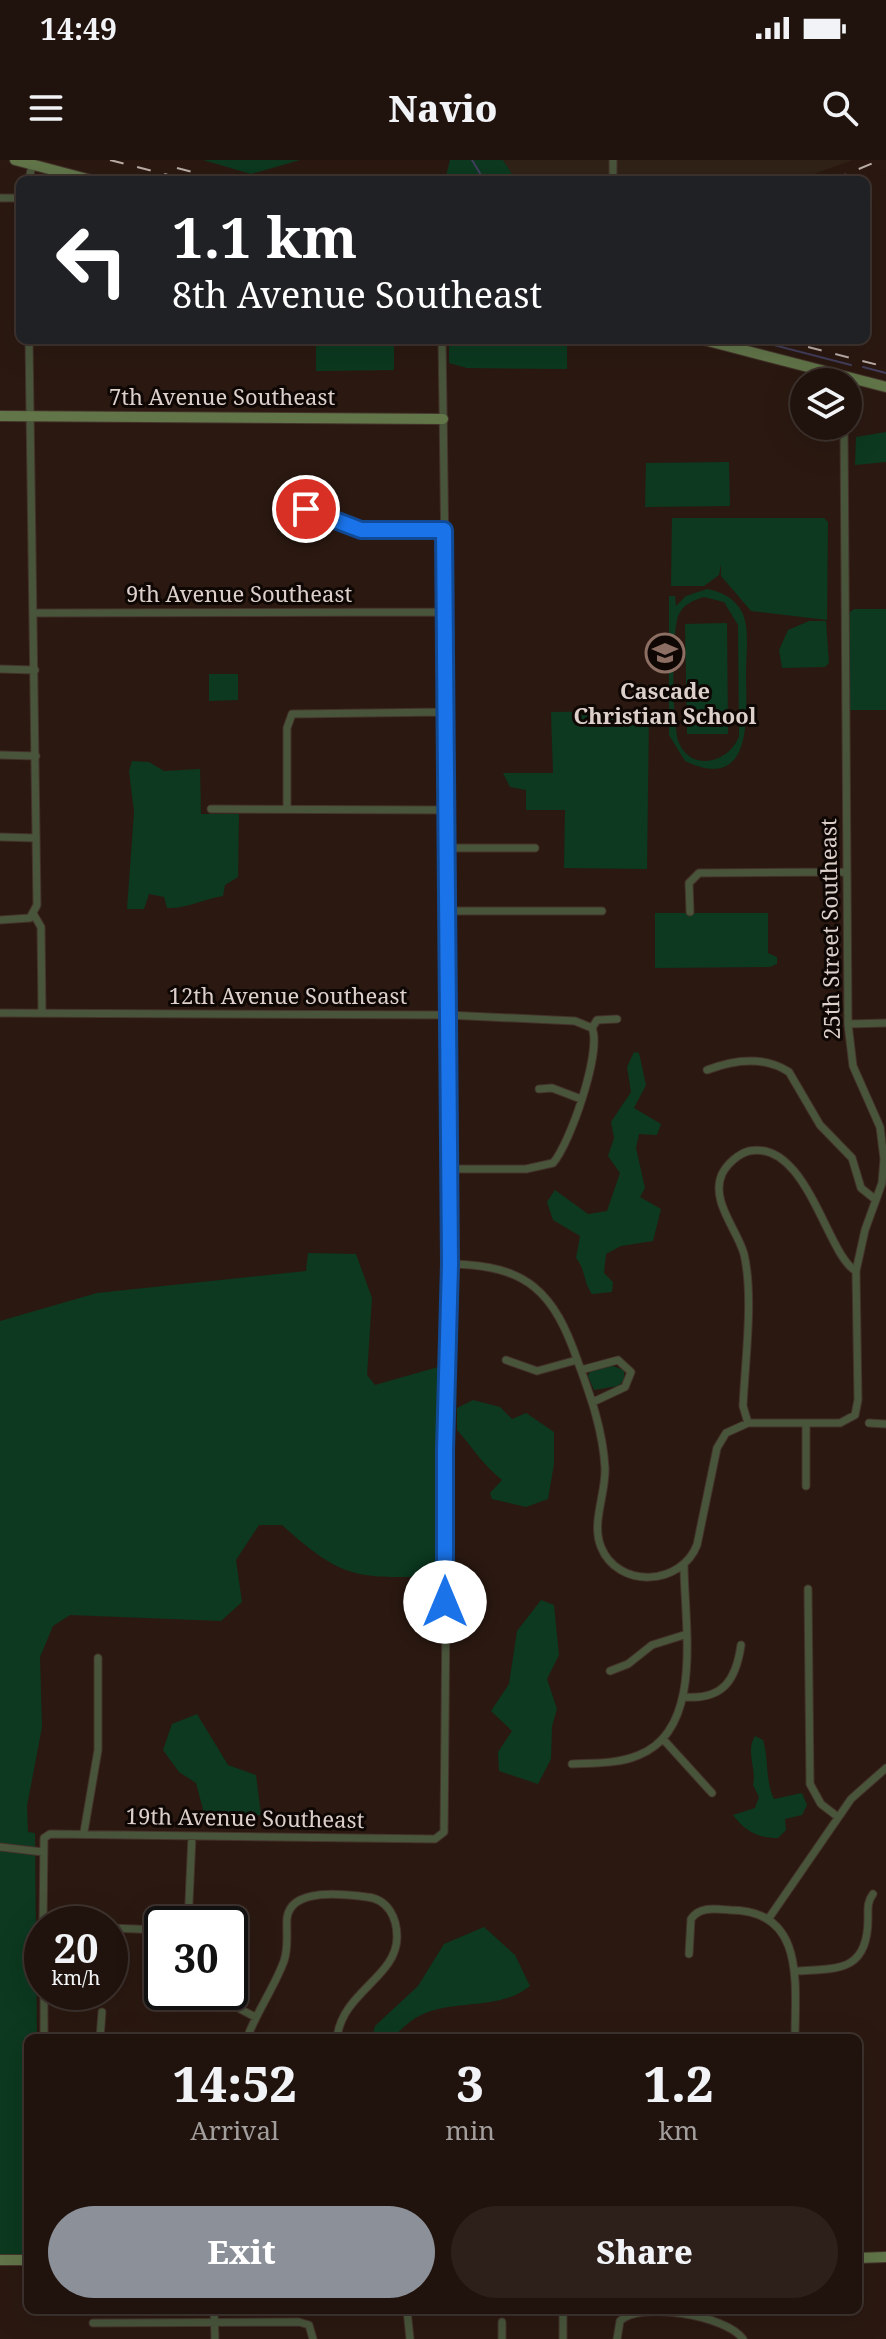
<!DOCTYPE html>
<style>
:root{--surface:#20130d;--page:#2d201b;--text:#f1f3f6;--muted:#a29e9d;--line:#3d322e;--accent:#8c9099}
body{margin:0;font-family:"Noto Serif",serif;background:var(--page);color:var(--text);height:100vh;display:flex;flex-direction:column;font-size:30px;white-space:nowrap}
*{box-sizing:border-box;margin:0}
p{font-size:26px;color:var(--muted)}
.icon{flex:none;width:44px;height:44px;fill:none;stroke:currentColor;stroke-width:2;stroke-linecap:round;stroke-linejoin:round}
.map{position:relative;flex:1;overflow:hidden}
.drawer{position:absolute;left:24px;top:1874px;width:838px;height:280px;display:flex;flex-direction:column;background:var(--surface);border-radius:12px;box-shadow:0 8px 32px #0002,0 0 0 2px var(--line)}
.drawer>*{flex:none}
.guide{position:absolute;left:16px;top:16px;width:854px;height:168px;border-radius:12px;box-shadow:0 8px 32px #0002,0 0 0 2px var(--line);background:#202124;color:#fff;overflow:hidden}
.controls{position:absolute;left:790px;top:208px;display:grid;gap:16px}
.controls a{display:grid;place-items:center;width:72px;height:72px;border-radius:50%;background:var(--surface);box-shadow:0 8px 32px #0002,0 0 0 2px var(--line);font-size:40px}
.speed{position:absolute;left:24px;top:1746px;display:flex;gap:16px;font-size:40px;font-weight:700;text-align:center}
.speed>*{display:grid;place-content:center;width:104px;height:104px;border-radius:50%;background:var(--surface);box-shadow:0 8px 32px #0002,0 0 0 2px var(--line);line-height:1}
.speed small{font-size:20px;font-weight:400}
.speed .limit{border:4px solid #111;border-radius:12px;background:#fff;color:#111}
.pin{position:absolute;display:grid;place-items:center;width:68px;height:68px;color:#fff;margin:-34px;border:4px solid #fff;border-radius:50%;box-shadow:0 2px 8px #0007}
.me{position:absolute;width:88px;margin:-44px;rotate:0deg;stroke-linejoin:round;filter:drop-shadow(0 0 6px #0008)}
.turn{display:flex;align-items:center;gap:28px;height:168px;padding:0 24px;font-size:36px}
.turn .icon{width:104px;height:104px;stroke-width:2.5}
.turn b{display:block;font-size:56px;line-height:68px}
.eta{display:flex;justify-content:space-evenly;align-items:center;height:136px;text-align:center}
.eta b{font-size:48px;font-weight:800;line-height:56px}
.cta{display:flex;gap:16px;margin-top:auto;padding:16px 24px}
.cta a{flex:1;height:92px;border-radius:48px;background:var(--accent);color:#fff;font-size:32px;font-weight:800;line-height:92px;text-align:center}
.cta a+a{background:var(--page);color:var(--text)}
.status{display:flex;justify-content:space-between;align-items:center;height:56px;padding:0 40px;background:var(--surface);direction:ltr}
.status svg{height:22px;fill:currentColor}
header{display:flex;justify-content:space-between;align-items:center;height:104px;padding:0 24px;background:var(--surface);font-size:36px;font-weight:800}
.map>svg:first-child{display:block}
.industrial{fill:#302216}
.green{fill:#0c3920;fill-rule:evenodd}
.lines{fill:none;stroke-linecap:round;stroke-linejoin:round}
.stream{stroke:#423e5c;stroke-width:2}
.street-casing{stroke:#44332b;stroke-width:9}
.secondary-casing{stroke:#44332b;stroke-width:12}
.street{stroke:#49553b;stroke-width:7}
.secondary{stroke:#617549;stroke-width:10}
.rail{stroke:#baaca6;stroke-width:2;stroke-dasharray:14 14;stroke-linecap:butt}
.route-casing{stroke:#114b97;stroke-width:20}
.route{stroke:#1a73e8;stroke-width:14}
.labels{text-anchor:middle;stroke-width:6;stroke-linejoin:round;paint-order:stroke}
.street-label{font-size:22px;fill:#ddd0cb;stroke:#0e0704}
.poi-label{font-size:22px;font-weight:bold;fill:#ddd0cb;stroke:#0e0704}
</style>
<div class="status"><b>14:49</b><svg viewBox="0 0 49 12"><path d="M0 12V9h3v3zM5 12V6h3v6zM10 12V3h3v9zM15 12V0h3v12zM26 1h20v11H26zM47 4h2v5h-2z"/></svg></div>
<header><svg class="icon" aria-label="menu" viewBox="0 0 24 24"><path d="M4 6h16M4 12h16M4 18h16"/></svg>Navio<svg class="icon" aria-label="search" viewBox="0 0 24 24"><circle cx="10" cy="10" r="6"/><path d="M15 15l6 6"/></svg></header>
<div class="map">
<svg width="886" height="2179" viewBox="0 0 886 2179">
<rect width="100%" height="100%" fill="#2b1911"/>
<path class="industrial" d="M503 0H853L797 20 514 19Z"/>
<path class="green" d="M203 0H300L251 14Z
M450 0H503L515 19 542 20H445Z
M316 180H320V185L325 184V180H394V210L316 211Z
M449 180H567V209L467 208 449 203Z
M886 272V302L855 305 856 277Z
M729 302 730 346 645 347 646 303Z
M672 358H824L828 362 827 460 751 451 721 416V404L719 415 704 426H671Z
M707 429C723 432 734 438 742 452 750 469 746 494 746 513 746 554 755 634 685 601L669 575V436H675L676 446 686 436ZM704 437 724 442 738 465 739 576C730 602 692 613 679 583 672 567 671 469 679 454 684 444 694 440 704 437Z
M854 449H886V550H849V453Z
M809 461H826L829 503 825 507 782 508 779 490 788 470Z
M727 463 728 574H687L685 464Z
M209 514H238V540L209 541Z
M649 551 647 709 564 708 565 650H526V630L510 627 503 613H553L551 552Z
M132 601 149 602 164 611 200 609 201 654H239L238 717 225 725 223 736C204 739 186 749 167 748L164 737 149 734 144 749H127L134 652 129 611Z
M655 753H768V793L777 797V804L770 807 655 808Z
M634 892 639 893 646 925 634 948 661 964 657 975 639 974 636 988 645 1028 640 1037 661 1049 653 1081 621 1086 606 1094 604 1113 613 1122 612 1132 592 1134C583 1122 586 1110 576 1098L580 1076 553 1060 547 1042 555 1030 588 1054 607 1051 620 1013 608 996 614 978 611 962 631 932 627 907Z
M308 1093 356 1094 372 1138 367 1215 375 1225 438 1207 439 1417C357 1417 345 1422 282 1365H259L236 1400 242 1442 221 1461 70 1455 53 1466 40 1497 42 1567 27 1646 28 1672 35 1673 37 1878H28V2095H0V1161L97 1133 306 1111Z
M610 1205 624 1210V1220L618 1226 594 1230 588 1216 591 1210Z
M473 1240 500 1247 512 1259 526 1253 554 1272V1304L548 1339 526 1347 492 1339 490 1333 502 1320C482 1304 474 1289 457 1270V1248Z
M541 1440 554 1445 559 1495 547 1519 557 1549 552 1566 551 1599 538 1624 499 1611 498 1592 512 1571 491 1551 509 1524 517 1471Z
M197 1554 228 1605 256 1615 261 1655 205 1657 196 1623 179 1612 163 1590 172 1564Z
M755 1576 763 1580C769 1599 765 1621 774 1639L802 1633 807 1645 802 1655 785 1659 786 1670 778 1678C757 1678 745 1671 733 1655L755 1648 759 1637 753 1625C757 1607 745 1593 755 1576Z
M484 1767 515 1795 530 1826C499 1851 456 1839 421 1855 397 1867 404 1878 372 1878L375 1866 418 1826 444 1784Z"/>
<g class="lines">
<path class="stream" d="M472 0 484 20
M754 180 851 205
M863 207 886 213"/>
<g class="street-casing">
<path id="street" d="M613 0V20
M29 20 32 5
M0 38H20
M306 349 361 370H444
M34 453 444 452
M0 509 35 510
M0 595 36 596
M211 649 445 650
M287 649V568L292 554 445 552
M0 677 36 678
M446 688H535
M446 751H602
M690 752 689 723 699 713 847 712
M34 755 41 767 42 853
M0 760 30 758 37 745 29 180
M0 853 447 855 575 861 592 868
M848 864 886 863
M592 868 597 860 617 859
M707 910C733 900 763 895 789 912L820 965 852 998 861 1028 876 1040
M539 929 552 928 581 939
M447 1009H526L553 1003C570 984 602 891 592 868
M450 1104C528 1105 554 1132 578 1202 591 1237 603 1271 605 1308 606 1334 591 1363 601 1387 618 1429 681 1426 697 1385L717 1288 726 1273 748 1263H840L855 1255 858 1240 856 1111 865 1070 882 1023 884 999 880 967 853 906 848 864 844 266
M506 1200 537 1211 577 1200
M581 1210 618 1200 631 1212 625 1227 593 1242
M748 1263 743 1246C745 1201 754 1137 744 1094 737 1069 710 1041 722 1014 727 1004 738 994 749 991 807 979 827 1096 856 1111
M869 1263 886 1264
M806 1264V1326
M808 1429 810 1624 821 1644 838 1657
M610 1511 628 1504 652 1485 684 1475
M685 1537C723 1540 736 1520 741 1485
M663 1579 712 1633
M572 1604C594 1603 618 1604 639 1595 705 1569 684 1462 684 1405
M84 1672 98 1590V1498
M0 1687 43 1692
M769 1758 851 1639 886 1608
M43 1764 44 1678 50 1674 435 1679 444 1672C449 1175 450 678 442 180
M188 1764 192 1676
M110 1768 162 1770
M689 1794 691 1759C700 1746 716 1749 730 1750 806 1750 795 1824 795 1878
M795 1811C840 1809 868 1811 868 1758 868 1748 867 1742 873 1734
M44 1832V1878
M208 1832 255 1857
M100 1878 102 1852
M247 1878C257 1851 274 1828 284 1801 289 1787 286 1772 287 1758 291 1727 345 1734 367 1737 388 1739 397 1758 397 1777 397 1817 342 1832 337 1878
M214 2150 215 2179
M407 2150 410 2179
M563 2150V2179
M502 2162V2179
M93 2163 299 2162 309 2165 313 2179
M617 2179 620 2161C639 2141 726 2155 743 2179"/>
</g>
<g class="secondary-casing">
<path id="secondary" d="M15 0 91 20
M704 180 886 227
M0 256 443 259
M858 2098 886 2097
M0 2100H28"/>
</g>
<use href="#street" class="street"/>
<use href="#secondary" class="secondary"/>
<path class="rail" d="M110 0 188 20
M177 8 223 20
M833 20 880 0
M781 180 886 207"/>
</g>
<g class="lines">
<g class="route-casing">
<path id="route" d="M306 349 361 370H444L450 1104 445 1290V1442"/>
</g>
<use href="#route" class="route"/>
</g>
<defs>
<g id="school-ring" transform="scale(2)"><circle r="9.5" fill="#0e0704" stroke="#8d6e63" stroke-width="1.5"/><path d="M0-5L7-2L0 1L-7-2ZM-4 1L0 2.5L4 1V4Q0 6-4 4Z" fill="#8d6e63"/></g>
</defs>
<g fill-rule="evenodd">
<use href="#school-ring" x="665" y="493"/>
</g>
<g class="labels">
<g class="street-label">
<text x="222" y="245">7th Avenue Southeast</text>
<text x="239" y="442">9th Avenue Southeast</text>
<text transform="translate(830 769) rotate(-91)" y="8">25th Street Southeast</text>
<text x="288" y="844">12th Avenue Southeast</text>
<text transform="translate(245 1658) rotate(1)" y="8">19th Avenue Southeast</text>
</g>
<g class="poi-label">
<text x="665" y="539">Cascade<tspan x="665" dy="25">Christian School</tspan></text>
</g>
</g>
</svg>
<div class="controls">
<a><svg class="icon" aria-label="layers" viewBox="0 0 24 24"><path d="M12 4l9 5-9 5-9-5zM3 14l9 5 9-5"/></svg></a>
</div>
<div class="speed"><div>20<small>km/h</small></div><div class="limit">30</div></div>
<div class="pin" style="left:306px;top:349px;background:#d93025"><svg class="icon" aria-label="arrive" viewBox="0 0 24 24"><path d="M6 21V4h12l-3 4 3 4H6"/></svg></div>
<svg class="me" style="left:445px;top:1442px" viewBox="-20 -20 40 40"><circle r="19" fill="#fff"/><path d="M0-13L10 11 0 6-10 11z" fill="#1a73e8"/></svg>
<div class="guide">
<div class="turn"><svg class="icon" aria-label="left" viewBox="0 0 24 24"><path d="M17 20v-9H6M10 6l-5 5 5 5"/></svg><div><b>1.1 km</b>8th Avenue Southeast</div></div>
</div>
<section class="drawer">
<div class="eta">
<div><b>14:52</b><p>Arrival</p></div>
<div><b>3</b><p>min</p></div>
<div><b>1.2</b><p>km</p></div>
</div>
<div class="cta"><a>Exit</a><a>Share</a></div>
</section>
</div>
